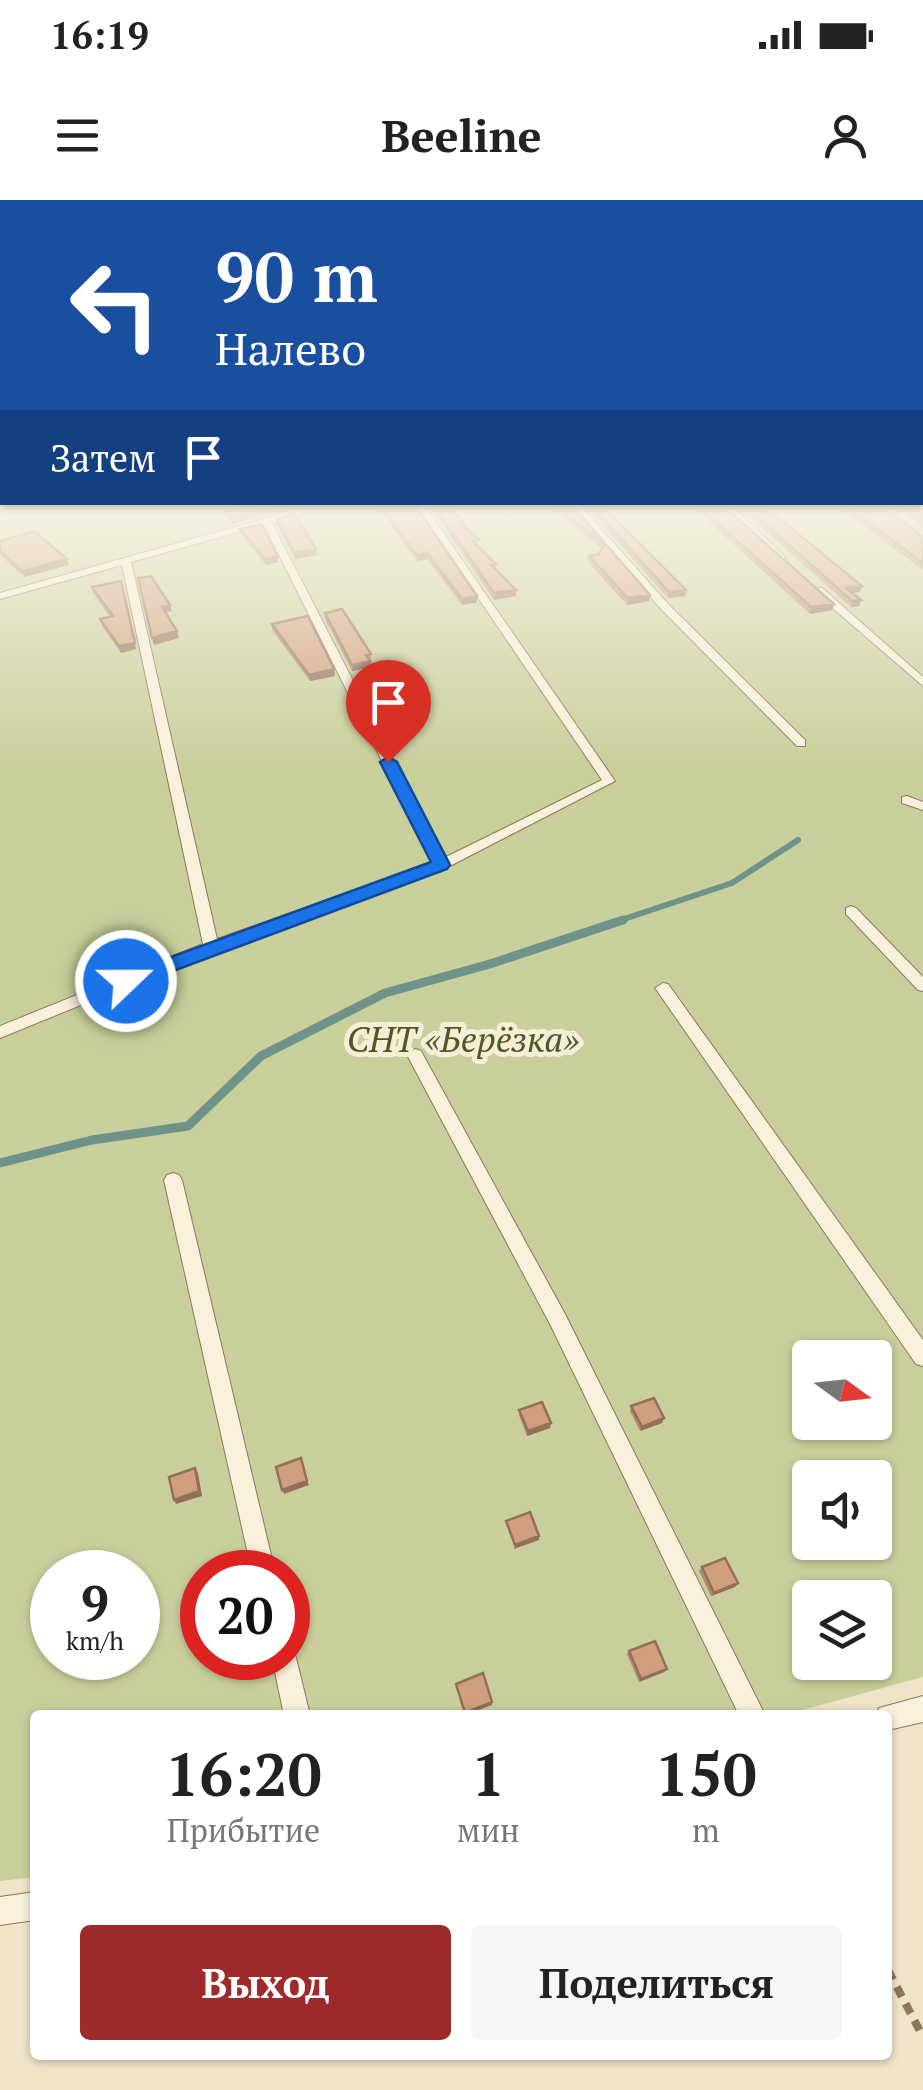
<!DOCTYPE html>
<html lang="ru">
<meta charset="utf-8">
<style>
:root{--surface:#fff;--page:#f6f6f6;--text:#222;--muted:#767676;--accent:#9e2a2b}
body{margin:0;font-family:"PT Serif",serif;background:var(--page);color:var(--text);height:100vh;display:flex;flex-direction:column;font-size:38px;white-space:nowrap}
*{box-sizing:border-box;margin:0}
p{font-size:32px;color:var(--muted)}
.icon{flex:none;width:55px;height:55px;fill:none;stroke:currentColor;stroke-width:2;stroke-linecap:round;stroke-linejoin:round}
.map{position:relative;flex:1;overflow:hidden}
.drawer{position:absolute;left:30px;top:1510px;width:862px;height:350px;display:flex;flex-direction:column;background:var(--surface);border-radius:10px;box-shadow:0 2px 8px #0004}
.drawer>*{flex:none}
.banner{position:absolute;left:0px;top:0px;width:925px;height:305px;box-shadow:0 2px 8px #0004;background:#1a4fa0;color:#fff;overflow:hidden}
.needle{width:65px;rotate:105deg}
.controls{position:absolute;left:792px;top:1140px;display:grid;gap:20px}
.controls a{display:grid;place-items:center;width:100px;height:100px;border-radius:10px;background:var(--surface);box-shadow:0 2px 8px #0004;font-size:50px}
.speed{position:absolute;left:30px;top:1350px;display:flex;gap:20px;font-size:50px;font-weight:700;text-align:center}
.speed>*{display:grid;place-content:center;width:130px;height:130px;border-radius:50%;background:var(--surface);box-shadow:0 2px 8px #0004;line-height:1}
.speed small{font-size:25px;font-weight:400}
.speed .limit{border:15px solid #d22;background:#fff;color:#111}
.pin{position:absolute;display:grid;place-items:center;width:85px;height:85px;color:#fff;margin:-102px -42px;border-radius:50% 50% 50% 0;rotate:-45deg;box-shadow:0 0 10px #0007}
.pin .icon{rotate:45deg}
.me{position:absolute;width:110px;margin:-55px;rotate:68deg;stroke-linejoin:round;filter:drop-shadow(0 0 8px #0008)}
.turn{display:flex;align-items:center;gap:35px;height:210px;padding:0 50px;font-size:45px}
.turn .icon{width:130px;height:130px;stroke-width:2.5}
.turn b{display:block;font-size:70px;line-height:85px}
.then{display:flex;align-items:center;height:95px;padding:0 50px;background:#0003;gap:20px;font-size:38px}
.eta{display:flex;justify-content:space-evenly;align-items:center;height:170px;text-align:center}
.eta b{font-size:60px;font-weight:700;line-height:70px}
.cta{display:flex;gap:20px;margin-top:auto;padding:20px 50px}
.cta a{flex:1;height:115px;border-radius:10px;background:var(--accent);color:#fff;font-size:40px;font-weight:700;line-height:115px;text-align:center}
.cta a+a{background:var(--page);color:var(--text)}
.status{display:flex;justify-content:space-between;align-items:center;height:70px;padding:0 50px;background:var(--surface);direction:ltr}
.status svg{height:28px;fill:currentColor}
header{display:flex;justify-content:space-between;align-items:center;height:130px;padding:0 50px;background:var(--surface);font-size:45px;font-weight:700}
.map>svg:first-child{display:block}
.green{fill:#c9cf9b;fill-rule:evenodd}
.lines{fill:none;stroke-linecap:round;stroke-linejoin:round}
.stream-far1{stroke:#6f938a;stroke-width:6}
.stream{stroke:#6f938a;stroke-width:9}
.service-casing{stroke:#8d765c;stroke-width:2}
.path{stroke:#8d765c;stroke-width:8;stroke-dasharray:11 8;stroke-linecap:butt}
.service{fill:#faf1dc;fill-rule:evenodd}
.wall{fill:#b2896c}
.shaded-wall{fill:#916f58}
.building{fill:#cf9f7d;stroke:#916f58;stroke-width:2.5}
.route{fill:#1a73e8;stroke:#114b97;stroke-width:2.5}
.labels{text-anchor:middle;stroke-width:10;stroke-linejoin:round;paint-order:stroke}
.park-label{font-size:35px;font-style:italic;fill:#4d5a26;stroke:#f7eed8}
</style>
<div class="status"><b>16:19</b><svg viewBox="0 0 49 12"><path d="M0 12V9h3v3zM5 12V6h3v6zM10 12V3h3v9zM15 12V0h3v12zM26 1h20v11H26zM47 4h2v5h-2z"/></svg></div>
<header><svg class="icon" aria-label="menu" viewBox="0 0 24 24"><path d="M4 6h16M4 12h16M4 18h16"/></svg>Beeline<svg class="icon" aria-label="person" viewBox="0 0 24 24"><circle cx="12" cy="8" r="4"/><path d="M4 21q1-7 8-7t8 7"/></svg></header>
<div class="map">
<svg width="923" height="1890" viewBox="0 0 923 1890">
<rect width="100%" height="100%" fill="#f0e4c8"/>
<path class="green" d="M0 302H923V1477L784 1515H35V1677L0 1681ZM810 1158H875V1222H810ZM810 1278H875V1342H810ZM52 1372H138V1458H52ZM202 1372H288V1458H202ZM810 1398H875V1462H810Z"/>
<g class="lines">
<path class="stream-far1" d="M615 722 732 683 798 640"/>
<path class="stream" d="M0 963 92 940 188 926 261 856 385 793 490 764 623 720"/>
<g class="service-casing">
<path id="service" d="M9 302H30L0 310V304Z
M324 302H340L272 323 444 658 602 580 413 302H422L615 581 446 668 216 750 0 838V826L203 744 122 365 0 399V393ZM264 325 433 663 217 739 131 362Z
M568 302H577L669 405 805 540V546H797L661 409Z
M717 302H727L786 358V362H780Z
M814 388H822L923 477V486L814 392Z
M907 596 923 602V610L902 603V597Z
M851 706 856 708 923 777V791L918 790 846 714V708Z
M663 783 668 784 923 1140V1166L916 1164 658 792 655 788Z
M415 849 421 851 565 1114 765 1515H739L551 1126 407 855Z
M173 973 179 975 182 980 275 1372H252L164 980 167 975Z
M288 1447 293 1449 296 1458 310 1515H284L272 1458H288Z
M923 1496V1522L888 1530V1515H876L879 1508Z
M35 1692V1720L0 1725V1697Z"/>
</g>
<path class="path" d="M888 1770 923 1837"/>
<use href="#service" class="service"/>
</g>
<path class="wall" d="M373 302H413L477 396V402L462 405 427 359 417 361Z
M427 302H443L479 346H477L496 364V370L516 390V396L494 400Z
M543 302H569L650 395 649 401 627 405 588 362 589 356 599 354 602 349Z
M582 302H598L685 396 668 398Z
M687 302H719L834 404 832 410 810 414Z
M733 302H759L860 392 852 393 861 400 859 406 851 407Z
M832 302H878L923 337V370Z
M890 302H910L923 312V328Z
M277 319 317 355 295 359 277 325Z
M240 329 278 362 266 365 241 335Z
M0 341 67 359 69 365 24 377 0 355Z
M92 387 136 449 121 453 102 426 100 419 110 417 93 393Z
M325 413 371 454V467L352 471 325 419Z
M272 424 335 476 310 481 272 430Z
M631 1206 662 1223 640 1231 630 1211Z
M519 1210 550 1228 527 1236 519 1215Z
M702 1367 738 1383 735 1387 711 1396 699 1371Z
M629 1451 667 1469 664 1472 639 1482 627 1454Z"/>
<path class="shaded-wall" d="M287 303V308L232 324 231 318Z
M316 349 317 355 295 359 294 353Z
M427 353V359L417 361V355Z
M278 356V362L266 365 265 359Z
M67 359 69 365 24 377 22 371Z
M121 381 136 449 121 453 119 446Z
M862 386 860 392 844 394 846 388Z
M516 390V396L494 400V393Z
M686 390 685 396 668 398 669 392Z
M650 395 649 401 627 405 628 398Z
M477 396V402L462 405V399Z
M861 400 859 406 851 407 852 401Z
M834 404 832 410 810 414 811 407Z
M170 405 172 411 164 413 162 407Z
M177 431 179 438 154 445 152 438Z
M370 461 371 467 352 471V465Z
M334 469 335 476 310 481 309 475Z
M664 1218 662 1223 640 1231 642 1227Z
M551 1223 550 1228 527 1236 528 1231Z
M195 1268 198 1273 202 1296 176 1304 174 1300Z
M307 1281 309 1285 284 1294 282 1290Z
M539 1336V1340L514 1349 515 1345Z
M738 1383 735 1387 711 1396 714 1393Z
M667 1469 664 1472 639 1482 641 1479Z
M492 1502V1505L465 1515V1513Z"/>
<path class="building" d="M265 302 287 303 231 318 225 312Z
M377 302H413L477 396 462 399 427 353 417 355Z
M431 302H443L463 321 459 322 479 340 472 341 496 364 491 365 516 390 494 393Z
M551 302H569L650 395 628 398 589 356 599 354 605 345Z
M588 302H598L686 390 669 392Z
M694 302H719L834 404 811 407Z
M741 302H759L862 386 846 388 861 400 852 401Z
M841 302H878L923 337V363Z
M899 302H910L923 312V321Z
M294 314 316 349 294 353 277 319Z
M261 324 278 356 265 359 240 329Z
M34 331 67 359 22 371 0 351V341Z
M151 376 170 405 162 407 177 431 152 438 138 378Z
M121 381 135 443 119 446 100 419 113 416 92 387Z
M342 409 371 454 366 455 370 461 352 465 325 413Z
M308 416 334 469 309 475 272 424Z
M654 1198 664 1218 642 1227 631 1206Z
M542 1202 551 1223 528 1231 519 1210Z
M301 1258 307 1281 282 1290 276 1267Z
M195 1268 199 1291 174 1300 169 1277Z
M530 1312 539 1336 515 1345 506 1321Z
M725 1358 738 1383 714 1393 702 1367Z
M202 1392V1420L195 1423 190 1397Z
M655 1441 667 1469 641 1479 629 1451Z
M483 1473 492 1502 465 1513 456 1484Z"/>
<linearGradient id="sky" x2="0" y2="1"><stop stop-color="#8fbad6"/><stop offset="0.53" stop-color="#f8f3e6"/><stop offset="1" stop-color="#f8f3e6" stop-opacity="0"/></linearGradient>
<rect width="923" height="567" fill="url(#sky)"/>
<path class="route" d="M388 557 397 562 450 665 447 669 133 786H119V776L431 662 380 562Z"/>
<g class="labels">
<g class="park-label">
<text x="463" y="852">СНТ «Берёзка»</text>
</g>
</g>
</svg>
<div class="controls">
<a><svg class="needle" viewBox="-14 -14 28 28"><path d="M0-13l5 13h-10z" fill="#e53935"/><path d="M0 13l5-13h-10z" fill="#767676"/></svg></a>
<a><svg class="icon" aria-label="sound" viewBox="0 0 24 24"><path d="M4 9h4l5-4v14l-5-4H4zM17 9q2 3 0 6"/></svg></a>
<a><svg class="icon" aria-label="layers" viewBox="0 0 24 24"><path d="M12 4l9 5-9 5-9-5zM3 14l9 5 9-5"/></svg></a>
</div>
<div class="speed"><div>9<small>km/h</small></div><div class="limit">20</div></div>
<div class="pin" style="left:388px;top:562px;background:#d93025"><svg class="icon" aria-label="arrive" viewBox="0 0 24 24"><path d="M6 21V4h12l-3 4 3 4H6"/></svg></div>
<svg class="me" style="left:126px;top:781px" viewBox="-20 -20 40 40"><circle r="17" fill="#1a73e8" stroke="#fff" stroke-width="3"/><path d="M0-11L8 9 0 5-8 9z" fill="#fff"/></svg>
<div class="banner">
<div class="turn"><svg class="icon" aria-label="left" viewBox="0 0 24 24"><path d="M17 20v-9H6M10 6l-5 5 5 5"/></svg><div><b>90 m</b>Налево</div></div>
<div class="then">Затем<svg class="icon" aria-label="arrive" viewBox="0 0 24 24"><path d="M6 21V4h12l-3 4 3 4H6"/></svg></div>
</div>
<section class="drawer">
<div class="eta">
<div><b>16:20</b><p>Прибытие</p></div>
<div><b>1</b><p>мин</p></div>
<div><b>150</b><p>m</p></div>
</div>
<div class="cta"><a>Выход</a><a>Поделиться</a></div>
</section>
</div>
